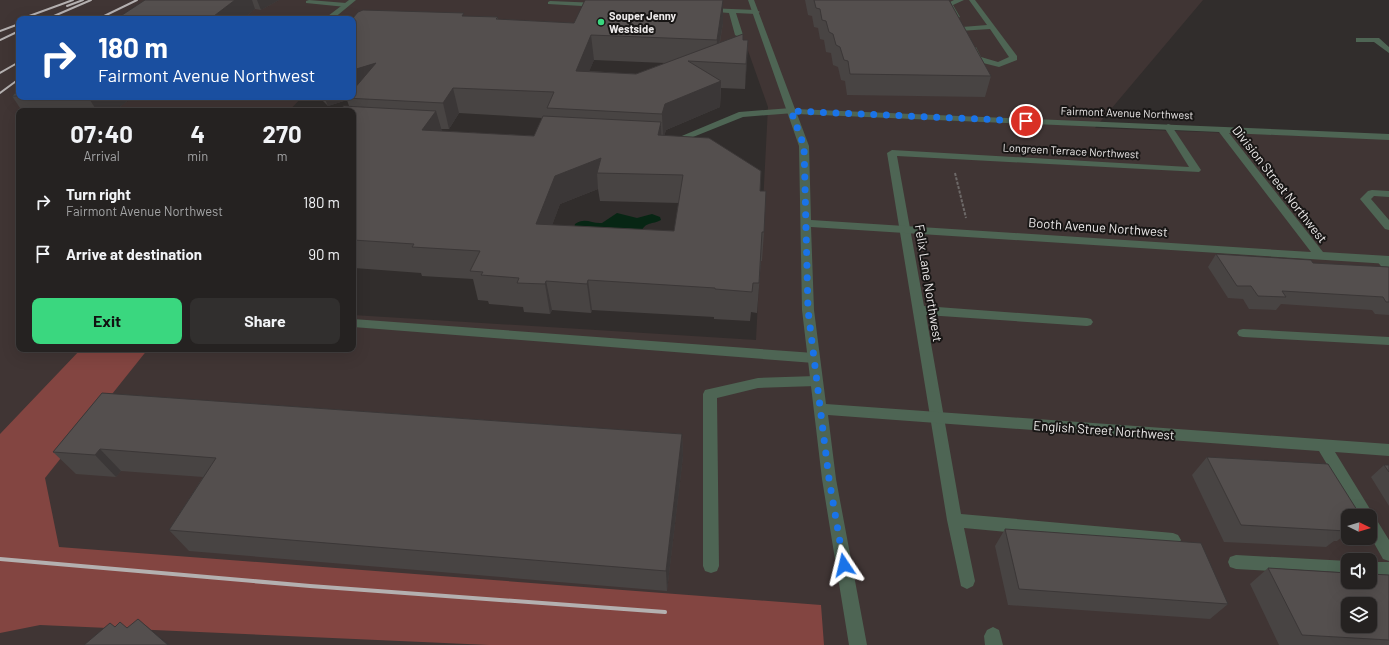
<!DOCTYPE html>
<style>
:root{--surface:#252221;--page:#312f2e;--text:#f1f3f6;--muted:#a3a4a5;--line:#423f3f;--accent:#3ad77f}
body{margin:0;font-family:Barlow,sans-serif;background:var(--page);color:var(--text);height:100vh;display:flex;flex-direction:column;font-size:15px;white-space:nowrap}
*{box-sizing:border-box;margin:0}
p{font-size:13px;color:var(--muted)}
.icon{flex:none;width:22px;height:22px;fill:none;stroke:currentColor;stroke-width:2;stroke-linecap:round;stroke-linejoin:round}
.map{position:relative;flex:1;overflow:hidden}
.panel{position:absolute;left:16px;top:108px;width:340px;height:244px;display:flex;flex-direction:column;background:var(--surface);border-radius:8px;box-shadow:0 4px 16px #0002,0 0 0 1px var(--line)}
.panel>*{flex:none}
.top-card{position:absolute;left:16px;top:16px;width:340px;height:84px;border-radius:8px;box-shadow:0 4px 16px #0002,0 0 0 1px var(--line);background:#1a4fa0;color:#fff;overflow:hidden}
.needle{width:26px;rotate:95deg}
.controls{position:absolute;left:1341px;top:509px;display:grid;gap:8px}
.controls a{display:grid;place-items:center;width:36px;height:36px;border-radius:8px;background:var(--surface);box-shadow:0 4px 16px #0002,0 0 0 1px var(--line);font-size:20px}
.pin{position:absolute;display:grid;place-items:center;width:34px;height:34px;color:#fff;margin:-17px;border:2px solid #fff;border-radius:50%;box-shadow:0 1px 4px #0007}
.me{position:absolute;width:44px;margin:-22px;rotate:350deg;stroke-linejoin:round;filter:drop-shadow(0 0 3px #0008)}
.turn{display:flex;align-items:center;gap:14px;height:84px;padding:0 16px;font-size:18px}
.turn .icon{width:52px;height:52px;stroke-width:2.5}
.turn b{display:block;font-size:28px;line-height:34px}
.eta{display:flex;justify-content:space-evenly;align-items:center;height:68px;text-align:center}
.eta b{font-size:24px;font-weight:700;line-height:28px}
.action{display:flex;gap:8px;margin-top:auto;padding:8px 16px}
.action a{flex:1;height:46px;border-radius:8px;background:var(--accent);color:#111;font-size:16px;font-weight:700;line-height:46px;text-align:center}
.action a+a{background:var(--page);color:var(--text)}
ul{padding:0;list-style:none}
li{display:flex;align-items:center;gap:12px;height:52px;padding:0 16px}
li div{flex:1}
li b{display:block;font-size:15px}
li em{font-style:normal}
.map>svg:first-child{display:block}
.built{fill:#403534;fill-rule:evenodd}
.forest{fill:#834541}
.water{fill:#072614}
.lines{fill:none;stroke-linecap:round;stroke-linejoin:round}
.path{stroke:#6d6968;stroke-width:2;stroke-dasharray:3 1.5;stroke-linecap:butt}
.lane{fill:#4e6554;fill-rule:evenodd}
.street{fill:#4e6554;fill-rule:evenodd}
.rail-far1{stroke:#b4b0b0;stroke-width:2}
.rail{stroke:#b4b0b0;stroke-width:4}
.wall{fill:#484443;fill-rule:evenodd}
.shaded-wall{fill:#3b3737}
.building{fill:#544f4e;stroke:#3b3737;fill-rule:evenodd}
.route{stroke:#1a73e8;stroke-width:7;stroke-dasharray:0 12.6}
.poi-dot{fill:#3ad77f;stroke:#181615;stroke-width:1.5}
.labels{text-anchor:middle;stroke-width:4;stroke-linejoin:round;paint-order:stroke}
.far-poi-label{font-size:11px;font-weight:bold;fill:#ece9e9;stroke:#181615;text-anchor:start}
.far-street-label{font-size:11px;fill:#ece9e9;stroke:#181615}
.street-label{font-size:13px;fill:#ece9e9;stroke:#181615}
</style>
<div class="map">
<svg width="1389" height="645" viewBox="0 0 1389 645">
<rect width="100%" height="100%" fill="#312d2c"/>
<path class="built" d="M0 0H1203L1095 128 1389 139V645H0ZM19 19H353L746 45 768 107 756 340 353 315V349H19V111H289L302 97H19ZM1348 516H1370V538H1348ZM1348 560H1370V582H1348ZM1348 604H1370V626H1348Z"/>
<path class="forest" d="M81 349H148L45 478 59 547 821 605 824 645H489L40 625 0 633V434Z"/>
<path class="water" d="M617 213 637 218 652 214 660 217 661 220C652 225 646 221 641 232L574 229 575 224C585 217 592 224 602 223Z"/>
<g class="lines">
<path class="path" d="M955 173 966 218"/>
<path class="lane" d="M309 0 346 3 349 5 346 7 306 3V1Z
M954 0H964L953 5 960 17 956 19H953L946 4Z
M969 0H975L1017 56V60L999 67 975 61 969 49 970 47H976L981 57 998 62 1009 57 990 29 959 31 958 29 962 27 987 25Z
M550 1 599 3 602 5 599 7 548 4V2Z
M707 8 756 10 760 12 756 14 736 13 743 35 739 37 735 35 729 13 705 11 703 10Z
M1356 38H1379L1389 47V53L1374 42H1356Z
M791 108 794 109V113L743 117 673 145H667L665 143 739 112Z
M1168 124 1171 125 1201 170 1199 172 897 156 924 306 1087 318 1091 319 1093 322 1091 325 1087 326 926 315 961 514 1173 533 1178 535 1181 540 1178 545 1173 547 964 528 975 581 973 586 967 589 961 586 947 520 887 153 892 150 1189 167 1164 127Z
M1372 190 1389 191V197L1374 196 1371 199 1389 220V230L1385 229 1360 199 1368 191Z
M1382 256 1389 261V272L1385 271 1376 260Z
M353 319 814 353 818 355 820 358 818 361 814 363 353 327Z
M1243 329 1389 337V345L1243 337 1239 336 1237 333 1239 330Z
M816 376 821 378 822 381 821 384 816 386 758 388 717 398 719 566 717 571 711 573 705 571 703 566V394L705 390 758 378Z"/>
<path class="street" d="M349 0H356L333 19H324Z
M748 0H754L795 109 1389 134V140L1229 133 1323 252 1389 256V264L811 227 814 310 826 404 1389 444V456L1335 452 1389 540V561L1383 559 1370 536V516H1358L1319 451 828 415 836 479 867 645H849L822 479 802 310 799 146ZM797 114 1219 132 1311 252 811 220 809 146Z
M1236 555 1348 561V575L1236 569 1230 567 1228 562 1230 557Z
M1370 562H1389V578L1370 576Z
M993 627 999 630 1003 645H985L984 636 987 630Z"/>
<path class="rail-far1" d="M67 6 83 0
M21 19 73 0
M47 19 91 0
M98 19 137 0
M0 31 19 24
M0 40 19 31
M0 73 19 62
M0 93 19 79"/>
<path class="rail" d="M0 559 310 586 665 612"/>
</g>
<path class="wall" d="M145 0H279L261 10 255 9 243 19H116Z
M805 0H949L991 76 985 97 847 95 845 81 841 80 838 67 833 65 831 53 826 52 824 40 820 39 818 28 814 27 812 16 808 15Z
M465 16 498 17V20L574 23H723L720 42 743 40H748L745 89 721 88 720 107 666 130 664 136 760 191 764 232 762 261H761L757 313 751 312 750 321 714 319V317L592 310 591 313 552 310 550 314 524 312 523 307 489 304 488 301 478 300 473 279 422 276 421 273 354 268 353 266V111L343 108V106H349L347 100 328 106 319 97H353ZM594 60 665 63 636 74 589 71ZM459 113 542 118 534 136 442 131 441 129H449ZM598 189 600 201 679 203 674 231 552 225 560 204Z
M19 90V97H132L115 111H22L12 96Z
M1216 254 1313 263 1389 267V315L1375 314 1372 310 1281 304 1276 310 1249 309 1243 299 1228 298 1208 267Z
M102 393 682 434 683 456 667 591 189 551 169 530 203 477 121 471 116 477 76 474 53 452Z
M1207 457 1357 510 1352 515 1348 516V532L1337 541H1334L1326 547 1224 542 1192 475Z
M1384 465H1389V506L1371 477Z
M1005 529 1228 604 1210 619 1008 605 995 546Z
M1268 568 1389 575V645H1279L1250 584Z"/>
<path class="shaded-wall" d="M235 0H252L255 9 243 19H210Z
M257 0H279L261 10Z
M723 0V23L716 62 717 40Z
M591 35 594 60 579 96 576 71Z
M748 40 747 64 745 89 746 64Z
M376 63 384 88 351 99 346 98 347 100 328 106 324 97H353V70Z
M721 81 720 107 666 130 663 140 662 114 665 104Z
M453 88 459 113 449 129 443 103Z
M94 97H132L115 111H97L90 100Z
M436 111 444 138 422 130Z
M661 122 662 149 658 135Z
M601 158 597 173 598 189 560 204 542 253 536 224 555 176Z
M588 280 592 310 591 313 587 284Z
M546 281 552 310 550 314 545 284Z
M682 434 683 456 667 591 666 571Z
M100 449 121 471 116 477 95 455Z
M138 619 161 638 170 645H168Z"/>
<path class="building" d="M145 0H235L210 19H116Z
M585 0H723L717 40 591 35 576 71 636 74 743 34V40H748L746 64 688 61 721 81 665 104 662 114 547 108 554 92 453 88 443 103 346 98 347 97H353V90L376 63 353 70V19H352L358 12 363 10 464 13 462 16 498 17 496 19 574 23Z
M814 0H949L991 76 850 74 848 61 844 60 840 47 836 45 833 34 829 32 826 21 822 20 820 9 816 8Z
M19 90V96H12Z
M34 97H94L90 100Z
M343 106 436 111 422 130 534 136 543 116 661 122 658 135 709 138 761 171 760 191H766L764 232H762L759 283H753L752 292 715 289V288L588 280 587 284 546 281 545 284 517 283 519 278 481 275 483 272 470 271 480 251 412 247 414 244 353 240V111H334L335 110 344 108ZM601 158 597 173 683 175 674 231 536 224 555 176Z
M1216 254 1311 260 1313 263 1389 267V302H1386L1383 297 1282 291 1286 297 1258 296 1251 286H1237Z
M102 393 682 434 666 571 169 530 216 458 100 449 95 455 53 452Z
M1207 457 1328 464 1357 510 1348 509 1352 516H1348V524L1341 523 1346 531 1241 525Z
M1384 465H1389V472Z
M1005 529 1201 543 1228 604 1019 589Z
M1268 568 1348 573V582H1370V574L1389 575V640L1302 635ZM1348 604H1370V626H1348Z
M138 619 168 645H84L110 623 115 627 120 622 127 628Z"/>
<g class="lines">
<path class="route" d="M844 565 829 479 808 310 804 146 791 111 1026 121"/>
</g>
<circle class="poi-dot" cx="601" cy="22" r="4"/>
<g class="labels">
<g class="far-poi-label">
<text x="609" y="20">Souper Jenny<tspan x="609" dy="13">Westside</tspan></text>
</g>
<g class="far-street-label">
<text transform="translate(1127 113) rotate(2)" y="4">Fairmont Avenue Northwest</text>
<text transform="translate(1071 151) rotate(3)" y="4">Longreen Terrace Northwest</text>
</g>
<g class="street-label">
<text transform="translate(1280 184) rotate(52)" y="5">Division Street Northwest</text>
<text transform="translate(1098 227) rotate(4)" y="5">Booth Avenue Northwest</text>
<text transform="translate(929 283) rotate(81)" y="5">Felix Lane Northwest</text>
<text transform="translate(1104 430) rotate(4)" y="5">English Street Northwest</text>
</g>
</g>
</svg>
<div class="controls">
<a><svg class="needle" viewBox="-14 -14 28 28"><path d="M0-13l5 13h-10z" fill="#e53935"/><path d="M0 13l5-13h-10z" fill="#a3a4a5"/></svg></a>
<a><svg class="icon" aria-label="sound" viewBox="0 0 24 24"><path d="M4 9h4l5-4v14l-5-4H4zM17 9q2 3 0 6"/></svg></a>
<a><svg class="icon" aria-label="layers" viewBox="0 0 24 24"><path d="M12 4l9 5-9 5-9-5zM3 14l9 5 9-5"/></svg></a>
</div>
<div class="pin" style="left:1026px;top:121px;background:#d93025"><svg class="icon" aria-label="arrive" viewBox="0 0 24 24"><path d="M6 21V4h12l-3 4 3 4H6"/></svg></div>
<svg class="me" style="left:844px;top:565px" viewBox="-20 -20 40 40"><path d="M0-17L14 15 0 8-14 15z" fill="#1a73e8" stroke="#fff" stroke-width="4"/></svg>
<div class="top-card">
<div class="turn"><svg class="icon" aria-label="right" viewBox="0 0 24 24"><path d="M7 20v-9h11M14 6l5 5-5 5"/></svg><div><b>180 m</b>Fairmont Avenue Northwest</div></div>
</div>
<section class="panel">
<div class="eta">
<div><b>07:40</b><p>Arrival</p></div>
<div><b>4</b><p>min</p></div>
<div><b>270</b><p>m</p></div>
</div>
<ul>
<li><svg class="icon" aria-label="right" viewBox="0 0 24 24"><path d="M7 20v-9h11M14 6l5 5-5 5"/></svg><div><b>Turn right</b><p>Fairmont Avenue Northwest</p></div><em>180 m</em></li>
<li><svg class="icon" aria-label="arrive" viewBox="0 0 24 24"><path d="M6 21V4h12l-3 4 3 4H6"/></svg><div><b>Arrive at destination</b></div><em>90 m</em></li>
</ul>
<div class="action"><a>Exit</a><a>Share</a></div>
</section>
</div>
